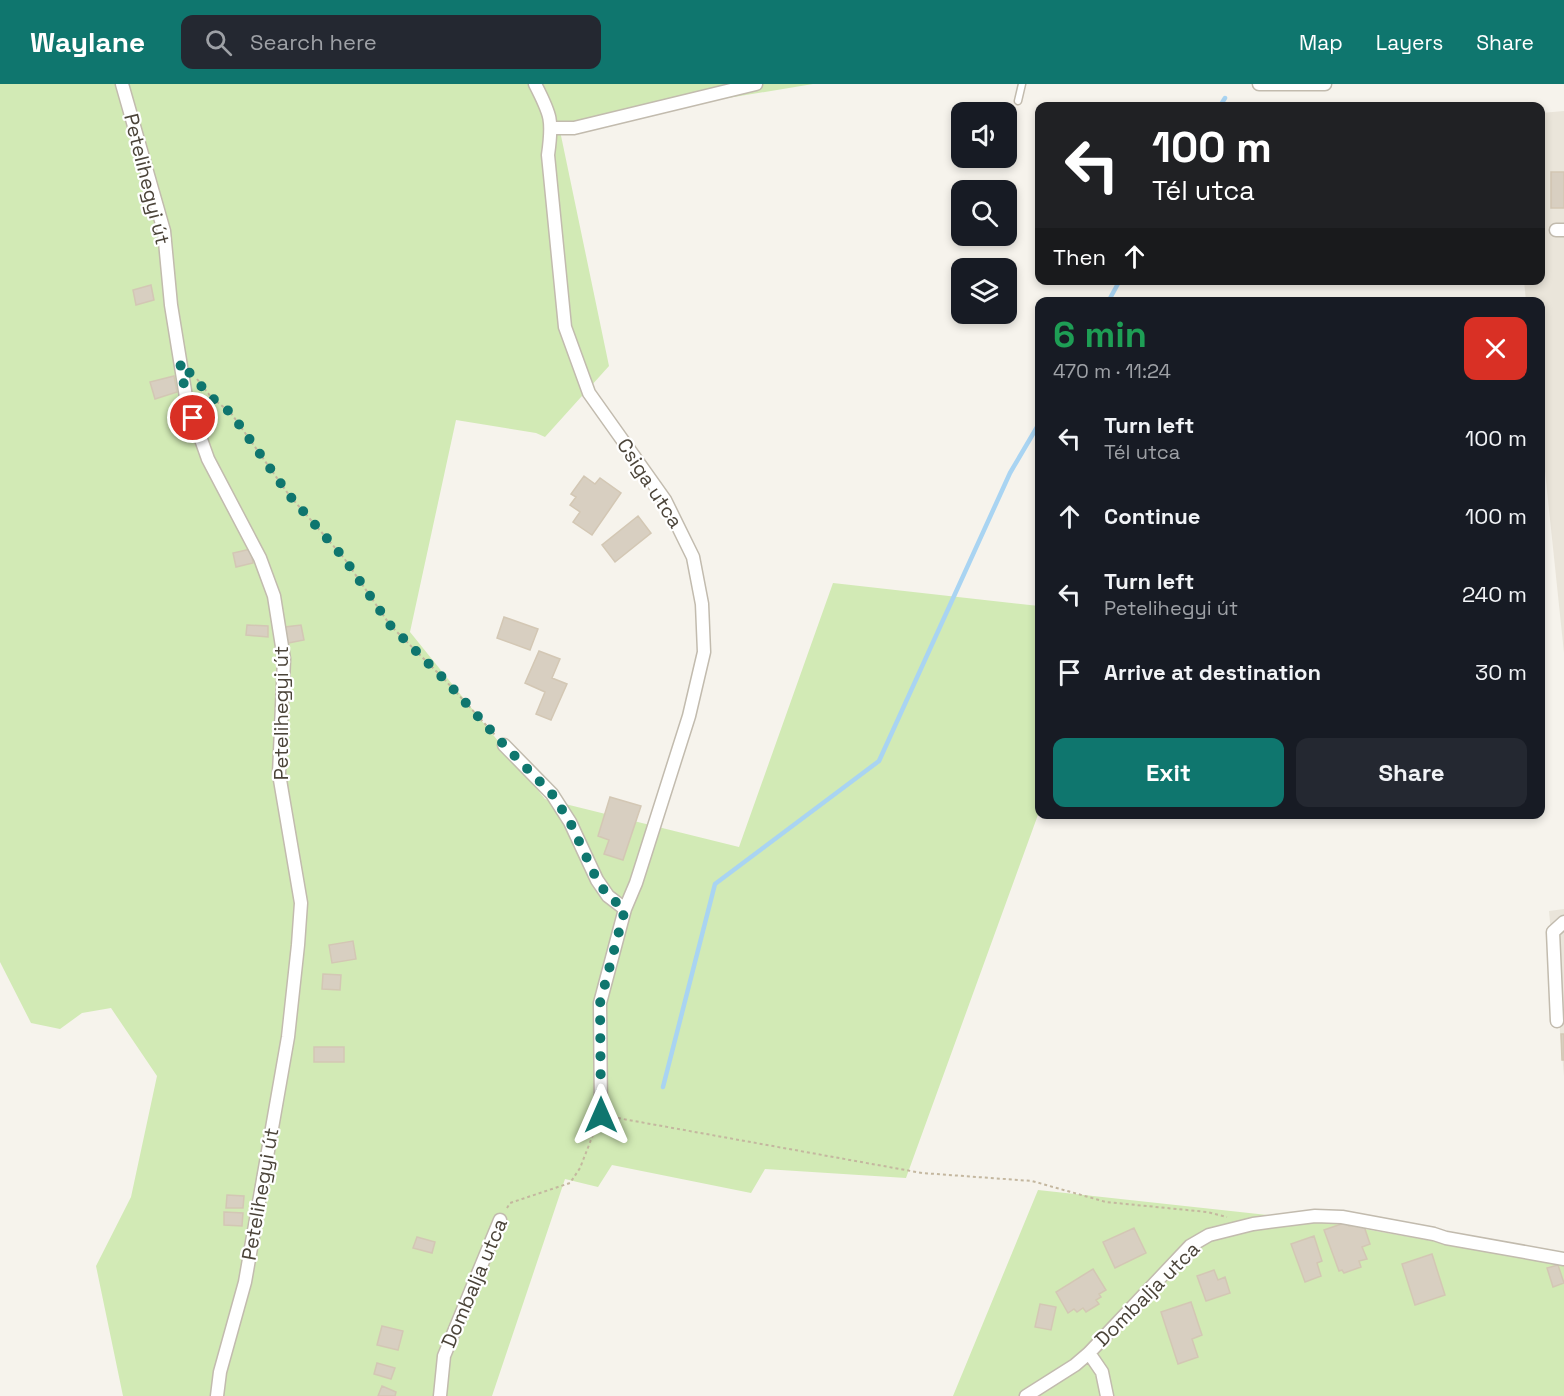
<!DOCTYPE html>
<meta charset="utf-8">
<style>
:root{--surface:#171b24;--page:#242831;--text:#f1f3f6;--muted:#9ea1a6;--accent:#0f766e}
body{margin:0;font-family:"Space Grotesk",sans-serif;background:var(--page);color:var(--text);height:100vh;display:flex;flex-direction:column;font-size:22px;white-space:nowrap}
*{box-sizing:border-box;margin:0}
p{font-size:20px;color:var(--muted)}
.icon{flex:none;width:33px;height:33px;fill:none;stroke:currentColor;stroke-width:2;stroke-linecap:round;stroke-linejoin:round}
.map{position:relative;flex:1;overflow:hidden}
.sheet{position:absolute;left:1035px;top:213px;width:510px;height:522px;display:flex;flex-direction:column;background:var(--surface);border-radius:12px;box-shadow:0 3px 9px #0003}
.sheet>*{flex:none}
.guide{position:absolute;left:1035px;top:18px;width:510px;height:183px;border-radius:12px;box-shadow:0 3px 9px #0003;background:#202124;color:#fff;overflow:hidden}
.fabs{position:absolute;left:951px;top:18px;display:grid;gap:12px}
.fabs a{display:grid;place-items:center;width:66px;height:66px;border-radius:12px;background:var(--surface);box-shadow:0 3px 9px #0003;font-size:30px}
.pin{position:absolute;display:grid;place-items:center;width:51px;height:51px;color:#fff;margin:-26px;border:3px solid #fff;border-radius:50%;box-shadow:0 2px 6px #0007}
.me{position:absolute;width:66px;margin:-33px;rotate:0deg;stroke-linejoin:round;filter:drop-shadow(0 0 4px #0008)}
.turn{display:flex;align-items:center;gap:21px;height:126px;padding:0 18px;font-size:27px}
.turn .icon{width:78px;height:78px;stroke-width:2.5}
.turn b{display:block;font-size:42px;line-height:51px}
.then{display:flex;align-items:center;height:57px;padding:0 18px;background:#0003;gap:12px;font-size:22px}
.round{display:grid;place-items:center;flex:none;width:63px;height:63px;border-radius:12px;background:var(--page)}
.overview{display:flex;align-items:center;justify-content:space-between;height:102px;padding:0 18px}
h1{font-size:36px;font-weight:800;line-height:45px;color:#1e9e55}
.primary-button{display:flex;gap:12px;margin-top:auto;padding:12px 18px}
.primary-button a{flex:1;height:69px;border-radius:12px;background:var(--accent);color:#fff;font-size:24px;font-weight:800;line-height:69px;text-align:center}
.primary-button a+a{background:var(--page);color:var(--text)}
ul{padding:0;list-style:none}
li{display:flex;align-items:center;gap:18px;height:78px;padding:0 18px}
li div{flex:1}
li b{display:block;font-size:22px}
li em{font-style:normal}
header{display:flex;align-items:center;gap:36px;box-sizing:border-box;height:84px;padding:0 30px;background:var(--accent);color:#fff}
header strong{font-size:28px}
nav{display:flex;gap:33px;margin-inline-start:auto;font-size:21px}
.search{width:420px;height:54px;background:var(--page);display:flex;align-items:center;gap:15px;box-sizing:border-box;padding:0 21px;border-radius:12px;color:var(--muted);font-size:22px}
.map>svg:first-child{display:block}
.residential{fill:#eae5da}
.green{fill:#d2eab5}
.lines{fill:none;stroke-linecap:round;stroke-linejoin:round}
.stream{stroke:#a9d4f2;stroke-width:4.5}
.building{fill:#d8cfc1;stroke:#d3c7b4;stroke-width:1.5}
.service-casing{stroke:#c2bbae;stroke-width:9}
.minor-casing{stroke:#c2bbae;stroke-width:15}
.path{stroke:#c4b79f;stroke-width:2;stroke-dasharray:3 3;stroke-linecap:butt}
.service{stroke:#fff;stroke-width:6}
.minor{stroke:#fff;stroke-width:12}
.route{stroke:#0f766e;stroke-width:10;stroke-dasharray:0 18}
.labels{text-anchor:middle;stroke-width:4.5;stroke-linejoin:round;paint-order:stroke}
.street-label{font-size:20px;fill:#4b4439;stroke:#fff}
</style>
<header>
<strong>Waylane</strong>
<div class="search"><svg class="icon" aria-label="search" viewBox="0 0 24 24"><circle cx="10" cy="10" r="6"/><path d="M15 15l6 6"/></svg>Search here</div>
<nav><a>Map</a><a>Layers</a><a>Share</a></nav>
</header>
<div class="map">
<svg width="1564" height="1312" viewBox="0 0 1564 1312">
<rect width="100%" height="100%" fill="#f6f3ec"/>
<path class="residential" d="M1564 27V569L1541 349 1540 218 1526 217 1524 197 1540 196 1541 29Z
M1564 825V992L1549 827Z"/>
<path class="green" d="M0 0H813L559 42 609 282 545 353 536 349 456 336 410 548 545 715 739 763 833 499 1039 522V728L906 1094 765 1085 751 1109 612 1081 598 1103 565 1095 492 1312H123L96 1182 131 1113 157 992 111 924 82 929 60 945 31 939 0 878Z
M1038 1106 1313 1136 1564 1180V1312H953Z"/>
<g class="lines">
<path class="stream" d="M1220 22 1225 14
M1108 218 1120 196
M663 1003 715 800 879 677 1010 389 1040 338"/>
</g>
<path class="building" d="M1551 88H1564V124H1551Z
M151 201 154 216 136 221 133 206Z
M174 292 177 308 155 315 150 298Z
M584 392 595 400 600 394 621 409 592 451 573 438 580 428 570 421 576 413 571 410Z
M638 432 651 449 615 478 602 461Z
M251 465 253 479 236 483 233 469Z
M504 533 538 545 530 566 497 554Z
M247 541 268 542V553L246 551Z
M301 541 304 556 288 559 285 543Z
M539 567 560 575 552 594 567 600 551 636 536 630 545 608 525 599Z
M610 713 641 722 623 776 604 770 609 756 598 752Z
M353 857 356 875 332 879 329 861Z
M323 890 341 891 340 906 322 905Z
M1561 950H1564V976H1562Z
M314 963H344V978H314Z
M227 1111 244 1112 243 1124H226Z
M224 1128 243 1129 242 1142 224 1141Z
M1347 1138 1349 1142 1360 1138 1362 1143 1364 1142 1370 1160 1362 1163 1367 1175 1359 1177 1361 1183 1344 1189 1342 1186 1339 1187 1324 1146Z
M1134 1144 1146 1169 1115 1184 1103 1158Z
M1314 1152 1322 1177 1317 1179 1321 1192 1305 1198 1291 1160Z
M417 1153 435 1158 432 1169 413 1164Z
M1432 1170 1445 1211 1415 1221 1402 1180Z
M1558 1181 1564 1199 1553 1203 1547 1184Z
M1093 1185 1106 1206 1099 1210 1101 1213 1096 1216 1099 1220 1086 1228 1083 1224 1077 1228 1074 1225 1068 1229 1056 1208Z
M1214 1186 1218 1196 1225 1193 1230 1209 1206 1217 1197 1192Z
M1191 1218 1202 1251 1192 1255 1198 1273 1178 1280 1161 1228Z
M1040 1220 1056 1223 1051 1246 1035 1243Z
M382 1242 403 1247 398 1266 377 1261Z
M377 1279 395 1284 391 1295 374 1290Z
M382 1302 396 1308 395 1312H378Z"/>
<g class="lines">
<g class="service-casing">
<path id="service" d="M1018 17 1022 0"/>
</g>
<g class="minor-casing">
<path id="minor" d="M122 0 164 147 171 221 186 313 208 375 260 474 274 512 284 575 279 690 301 819 298 861 288 953 245 1198 220 1288 217 1312
M535 0C551 31 553 36 548 71L565 243 589 309 665 416 693 473 702 520 704 568 689 632 636 799 625 825 600 919 601 1031
M1259 0H1325
M552 44H574L756 0
M1556 146H1564
M504 661 552 710 570 738 597 796 608 812 625 825
M1557 937 1553 848 1564 838
M1089 1269 1102 1288 1107 1312
M440 1312 444 1272 500 1136
M1026 1312 1075 1281 1089 1269 1190 1162 1209 1151 1253 1140 1315 1132 1342 1133 1434 1150 1446 1154 1564 1175"/>
</g>
<path class="path" d="M197 295 211 313 231 329 289 411 344 474 390 541 445 596 496 652
M612 1033 922 1089 1032 1097 1106 1118 1207 1128 1227 1133
M507 1124 510 1119 570 1099 580 1084 596 1043"/>
<use href="#service" class="service"/>
<use href="#minor" class="minor"/>
</g>
<g class="lines">
<path class="route" d="M193 334 186 313 180 278 211 313 231 329 289 411 344 474 390 541 445 596 504 661 552 710 570 738 597 796 608 812 625 825 600 919 601 1031"/>
</g>
<g class="labels">
<g class="street-label">
<text transform="translate(147 95) rotate(76)" y="7">Petelihegyi út</text>
<text transform="translate(650 399) rotate(57)" y="7">Csiga utca</text>
<text transform="translate(281 629) rotate(-90)" y="7">Petelihegyi út</text>
<text transform="translate(260 1110) rotate(-80)" y="7">Petelihegyi út</text>
<text transform="translate(474 1199) rotate(-67)" y="7">Dombalja utca</text>
<text transform="translate(1147 1210) rotate(-45)" y="7">Dombalja utca</text>
</g>
</g>
</svg>
<div class="fabs">
<a><svg class="icon" aria-label="sound" viewBox="0 0 24 24"><path d="M4 9h4l5-4v14l-5-4H4zM17 9q2 3 0 6"/></svg></a>
<a><svg class="icon" aria-label="search" viewBox="0 0 24 24"><circle cx="10" cy="10" r="6"/><path d="M15 15l6 6"/></svg></a>
<a><svg class="icon" aria-label="layers" viewBox="0 0 24 24"><path d="M12 4l9 5-9 5-9-5zM3 14l9 5 9-5"/></svg></a>
</div>
<div class="pin" style="left:193px;top:334px;background:#d93025"><svg class="icon" aria-label="arrive" viewBox="0 0 24 24"><path d="M6 21V4h12l-3 4 3 4H6"/></svg></div>
<svg class="me" style="left:601px;top:1031px" viewBox="-20 -20 40 40"><path d="M0-17L14 15 0 8-14 15z" fill="#0f766e" stroke="#fff" stroke-width="4"/></svg>
<div class="guide">
<div class="turn"><svg class="icon" aria-label="left" viewBox="0 0 24 24"><path d="M17 20v-9H6M10 6l-5 5 5 5"/></svg><div><b>100 m</b>Tél utca</div></div>
<div class="then">Then<svg class="icon" aria-label="ahead" viewBox="0 0 24 24"><path d="M12 20V5M6 11l6-6 6 6"/></svg></div>
</div>
<section class="sheet">
<div class="overview"><div><h1>6 min</h1><p>470 m · 11:24</p></div><a class="round" style="background:#d93025;color:#fff"><svg class="icon" aria-label="close" viewBox="0 0 24 24"><path d="M6 6l12 12M18 6L6 18"/></svg></a></div>
<ul>
<li><svg class="icon" aria-label="left" viewBox="0 0 24 24"><path d="M17 20v-9H6M10 6l-5 5 5 5"/></svg><div><b>Turn left</b><p>Tél utca</p></div><em>100 m</em></li>
<li><svg class="icon" aria-label="ahead" viewBox="0 0 24 24"><path d="M12 20V5M6 11l6-6 6 6"/></svg><div><b>Continue</b></div><em>100 m</em></li>
<li><svg class="icon" aria-label="left" viewBox="0 0 24 24"><path d="M17 20v-9H6M10 6l-5 5 5 5"/></svg><div><b>Turn left</b><p>Petelihegyi út</p></div><em>240 m</em></li>
<li><svg class="icon" aria-label="arrive" viewBox="0 0 24 24"><path d="M6 21V4h12l-3 4 3 4H6"/></svg><div><b>Arrive at destination</b></div><em>30 m</em></li>
</ul>
<div class="primary-button"><a>Exit</a><a>Share</a></div>
</section>
</div>
